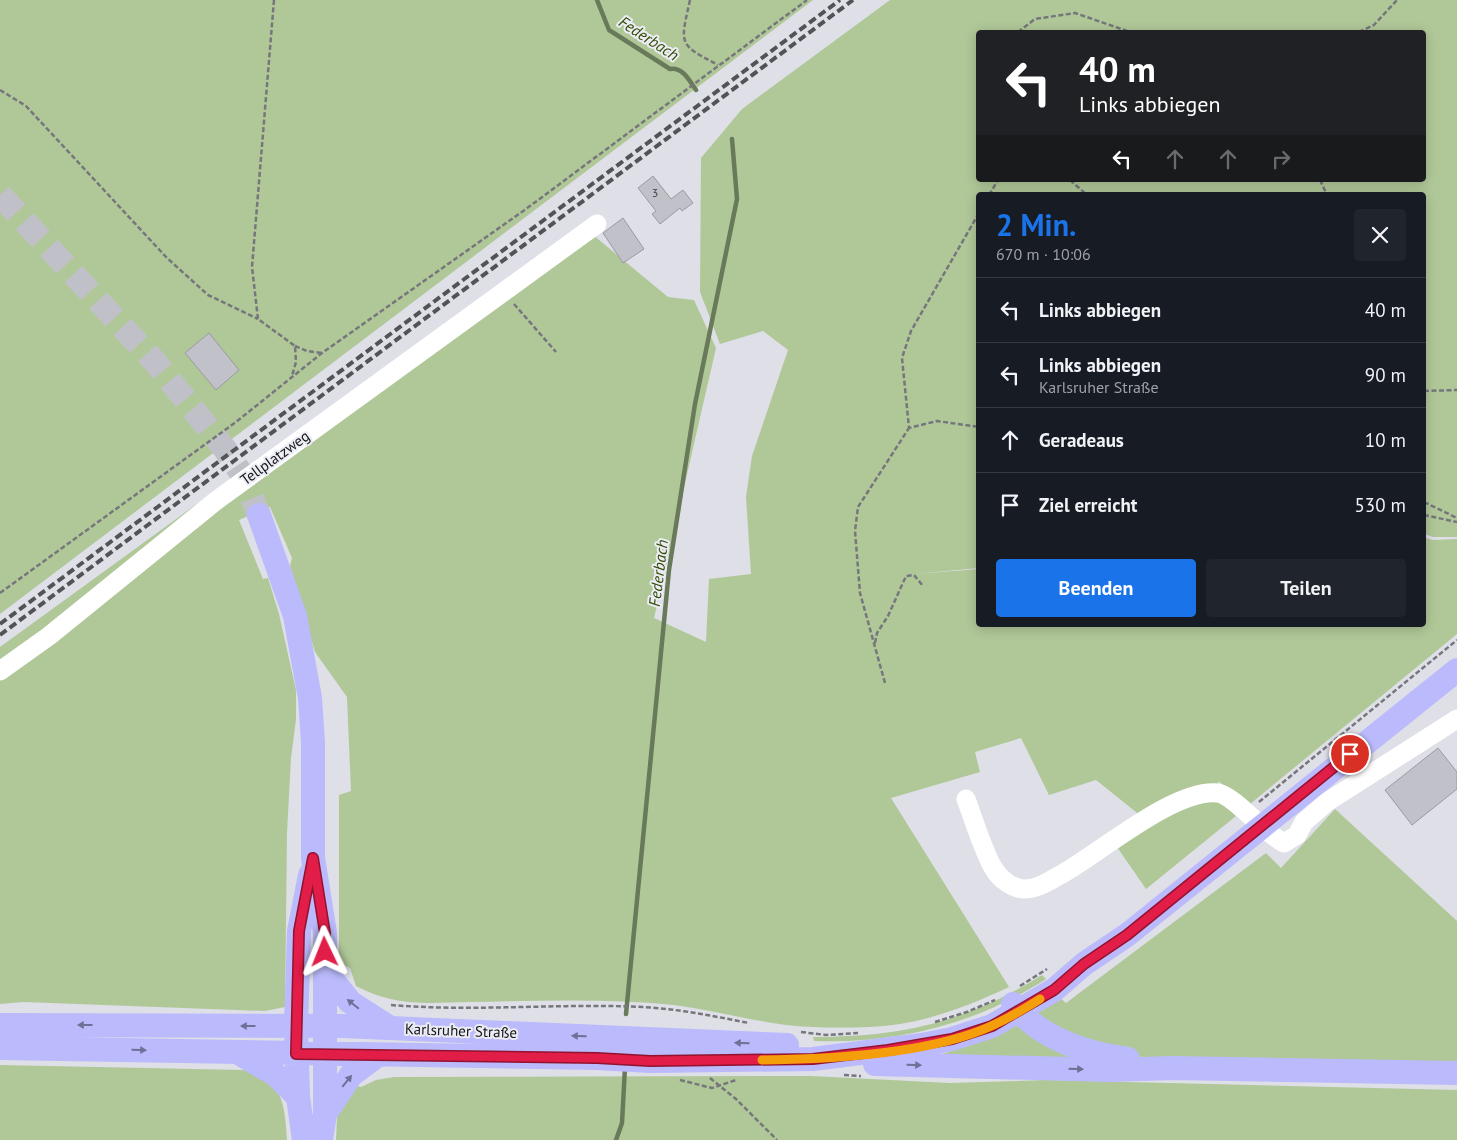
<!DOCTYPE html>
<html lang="de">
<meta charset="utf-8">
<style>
:root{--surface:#171b24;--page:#20242c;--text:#f1f3f6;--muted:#9ea1a6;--line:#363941;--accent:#1a73e8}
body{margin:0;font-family:"PT Sans",sans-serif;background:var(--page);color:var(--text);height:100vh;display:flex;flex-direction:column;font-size:19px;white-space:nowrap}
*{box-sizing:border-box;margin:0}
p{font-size:16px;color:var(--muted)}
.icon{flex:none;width:28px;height:28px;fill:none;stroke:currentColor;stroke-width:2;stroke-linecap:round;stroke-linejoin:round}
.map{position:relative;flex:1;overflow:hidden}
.sheet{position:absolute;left:976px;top:192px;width:450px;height:435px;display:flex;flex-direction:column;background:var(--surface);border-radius:5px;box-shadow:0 2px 12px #0003}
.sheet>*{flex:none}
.top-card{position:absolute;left:976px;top:30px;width:450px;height:152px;border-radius:5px;box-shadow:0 2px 12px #0003;background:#202124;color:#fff;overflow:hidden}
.pin{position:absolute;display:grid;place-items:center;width:42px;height:42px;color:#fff;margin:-21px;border:2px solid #fff;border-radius:50%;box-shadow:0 1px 5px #0007}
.me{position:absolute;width:55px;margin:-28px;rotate:358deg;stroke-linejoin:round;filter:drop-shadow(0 0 4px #0008)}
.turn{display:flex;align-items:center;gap:18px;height:105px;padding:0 20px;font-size:22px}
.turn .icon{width:65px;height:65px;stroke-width:2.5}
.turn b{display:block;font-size:35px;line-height:42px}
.lanes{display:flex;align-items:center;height:48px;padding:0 20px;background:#0003;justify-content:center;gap:25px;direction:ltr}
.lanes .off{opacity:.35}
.round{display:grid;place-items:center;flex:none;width:52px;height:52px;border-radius:5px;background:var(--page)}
.head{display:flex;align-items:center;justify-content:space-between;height:85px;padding:0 20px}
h1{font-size:30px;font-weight:700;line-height:38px;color:var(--accent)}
.primary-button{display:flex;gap:10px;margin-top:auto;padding:10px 20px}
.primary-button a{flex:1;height:58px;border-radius:5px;background:var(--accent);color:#fff;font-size:20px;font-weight:700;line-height:58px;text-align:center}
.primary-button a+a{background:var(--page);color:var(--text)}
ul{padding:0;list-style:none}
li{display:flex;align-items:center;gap:15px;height:65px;padding:0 20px;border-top:1px solid var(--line)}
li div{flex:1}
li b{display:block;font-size:19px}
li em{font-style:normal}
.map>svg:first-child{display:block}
.green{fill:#b0c898;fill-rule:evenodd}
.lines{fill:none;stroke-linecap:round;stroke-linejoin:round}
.stream{stroke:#697a5a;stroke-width:4.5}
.building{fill:#c0c1c9;stroke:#999aa2}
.major-tunnel{stroke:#c0c1c8;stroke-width:24;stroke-dasharray:24 12;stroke-linecap:butt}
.path{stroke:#76777c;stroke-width:2.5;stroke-dasharray:5 2.5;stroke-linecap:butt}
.minor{stroke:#fff;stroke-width:19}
.major{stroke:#babafc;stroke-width:24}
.rail{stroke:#525357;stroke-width:4;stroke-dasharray:8 4;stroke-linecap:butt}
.oneway{fill:#6f7095}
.route-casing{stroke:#92132f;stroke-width:12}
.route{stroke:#e11d48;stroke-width:9}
.slow{stroke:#f59e0b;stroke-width:9}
.labels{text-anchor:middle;stroke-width:4;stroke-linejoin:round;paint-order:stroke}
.number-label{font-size:12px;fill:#3f4044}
.street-label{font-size:15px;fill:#141517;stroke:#ececf5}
.water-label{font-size:16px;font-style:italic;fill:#314d03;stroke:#ececf5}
</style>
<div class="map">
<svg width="1457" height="1140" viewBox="0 0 1457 1140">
<rect width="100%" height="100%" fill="#dedfe7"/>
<path class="green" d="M0 0H813L0 614Z
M890 0H1457V537H1433L1424 534V195H979V568L914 574 979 569V625H1424V537L1432 540 1457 539V634L1250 804 1218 781 1219 785 1141 816 1096 780 1049 795 1021 738 975 752 980 772 891 798 1009 987C964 1008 920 1025 869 1027 842 1028 813 1028 786 1025 748 1020 712 1010 674 1005 606 998 538 1001 470 1002 427 1003 396 1007 356 986L350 968 339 962V795L351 791 347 697 315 652 290 566 292 558 270 507 239 520 263 579 268 578 279 614 296 690V719L291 758 287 833 285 1007 265 1011 24 1002 0 1004V647L581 225 668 297 694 300 716 348 654 618 706 642 709 579 751 574 746 497 752 456 788 350 763 331 720 344 700 292 701 158 742 109ZM979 32H1424V180H979Z
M1202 800 1222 803 1236 816 1146 889 1117 847 1161 818Z
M1335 809 1457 921V1065L1142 1057 1110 1052 1038 1017V1011L1059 997 1066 1003 1266 853 1281 868Z
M1042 975 1046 979C976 1024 897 1044 814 1041L813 1037C901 1037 967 1022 1042 975Z
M1016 1026 1092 1059 924 1060 982 1041Z
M0 1065 243 1070C283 1077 285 1106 287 1140H0Z
M811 1076 950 1083 1046 1080 1457 1090V1140H336L337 1118 350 1085 361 1087 376 1080 394 1077Z"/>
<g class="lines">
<path class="stream" d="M597 0 609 30 670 69C683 67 689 80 696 90
M626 1014 669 570 695 404 737 199 732 139
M616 1140 622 1123 625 1067"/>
</g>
<path class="building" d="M653 176 671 199 683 190 693 203 682 211 680 208 660 224 652 214 656 211 638 188Z
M623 218 644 249 623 263 603 233Z
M209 333 239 370 216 390 185 353Z
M1438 748 1457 772V789L1412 825 1385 790Z"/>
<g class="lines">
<path class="major-tunnel" d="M0 195 155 362 225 449 243 476 259 515"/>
<path class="path" d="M274 0 252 267 258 319 295 346 296 362 292 376
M690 0C680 45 678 44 718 65
M1018 32 1035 19 1075 13 1130 32
M1359 32 1374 25 1397 0
M0 90 26 106 167 258 208 295 258 319
M1070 180 1087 195
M1320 180 1327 195
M989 195 998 180
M979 213 911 331 902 358 909 428 937 421 979 427
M514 304 556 352
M295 346 307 351 322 353
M1424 391 1457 390
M1424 502 1457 518
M1424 515 1457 522
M0 593 236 422 322 353 526 209 807 0
M875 643 877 633 888 616 906 576 914 575 923 586
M885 683 860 593 855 531 858 507 909 428
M1259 802 1457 640
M1020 986 1047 969
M391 1005C475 1012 559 1003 643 1007 679 1009 713 1016 749 1023
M935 1022 967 1012 995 1000
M801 1032 826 1035 858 1033
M844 1075 861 1076
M710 1078 736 1099 777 1140
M680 1080 712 1088 736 1080"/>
<path class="minor" d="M0 671 49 636 217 500 597 224
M966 799C973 817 984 854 994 869 1000 879 1013 889 1024 889 1039 889 1050 880 1062 874 1101 852 1175 788 1218 793 1235 796 1264 833 1284 843L1297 835 1304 822 1327 802 1457 719"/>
<path class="major" d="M259 515 295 616 310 698 313 742V858L325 933V1114L321 1140
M325 970 350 1002 389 1027
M1013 1004C1039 1038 1087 1054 1128 1059
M0 1025 343 1026 787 1045
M0 1048 597 1058 650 1061 813 1059 922 1045 952 1039 992 1026 1054 990 1084 964 1127 935 1457 670
M240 1054 276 1075 298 1097
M875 1064 1110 1070 1174 1068 1457 1073
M325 1114 351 1075 378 1055
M304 1140 298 1097 296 1026 299 931 310 875"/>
<path class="rail" d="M0 624 840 0
M0 635 853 0"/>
</g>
<defs><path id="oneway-solid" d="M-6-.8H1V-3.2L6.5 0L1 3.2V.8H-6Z" transform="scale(1.25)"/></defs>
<g class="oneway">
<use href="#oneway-solid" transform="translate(353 1004) rotate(-141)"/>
<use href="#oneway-solid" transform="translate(85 1025) rotate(-180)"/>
<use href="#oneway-solid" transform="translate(248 1026) rotate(-180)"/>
<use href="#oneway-solid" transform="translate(579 1036) rotate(-178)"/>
<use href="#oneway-solid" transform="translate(742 1043) rotate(-178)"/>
<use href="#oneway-solid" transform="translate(139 1050) rotate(1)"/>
<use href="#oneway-solid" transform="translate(914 1065) rotate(2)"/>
<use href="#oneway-solid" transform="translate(1076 1069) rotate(2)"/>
<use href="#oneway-solid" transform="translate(347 1081) rotate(-51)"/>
</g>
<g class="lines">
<g class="route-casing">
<path id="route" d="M325 952V933L313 858 299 931 296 1054 597 1058 650 1061 813 1059 888 1050 952 1039 992 1026 1054 990 1084 964 1127 935 1350 754"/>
</g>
<use href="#route" class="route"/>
<path class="slow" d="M762 1060C827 1059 909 1055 971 1034 995 1026 1018 1013 1040 999"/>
</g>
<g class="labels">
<g class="number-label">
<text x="655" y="197">3</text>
</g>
<g class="street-label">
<text transform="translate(275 458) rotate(-36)" y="5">Tellplatzweg</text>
<text transform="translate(461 1031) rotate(2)" y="5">Karlsruher Straße</text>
</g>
<g class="water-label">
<text transform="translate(649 38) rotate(33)" y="6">Federbach</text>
<text transform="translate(658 573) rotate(-83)" y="6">Federbach</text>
</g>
</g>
</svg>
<div class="pin" style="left:1350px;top:754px;background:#d93025"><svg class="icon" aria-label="arrive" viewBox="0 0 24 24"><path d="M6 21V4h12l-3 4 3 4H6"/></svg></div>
<svg class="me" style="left:325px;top:952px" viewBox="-20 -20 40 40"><path d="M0-17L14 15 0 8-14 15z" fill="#e11d48" stroke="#fff" stroke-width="4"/></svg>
<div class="top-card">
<div class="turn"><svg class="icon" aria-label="left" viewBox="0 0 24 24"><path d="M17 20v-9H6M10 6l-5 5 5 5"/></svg><div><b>40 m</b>Links abbiegen</div></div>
<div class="lanes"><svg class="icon" aria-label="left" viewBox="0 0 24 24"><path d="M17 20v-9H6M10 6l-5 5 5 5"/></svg><svg class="icon off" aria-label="ahead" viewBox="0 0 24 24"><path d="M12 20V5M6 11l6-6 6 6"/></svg><svg class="icon off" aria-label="ahead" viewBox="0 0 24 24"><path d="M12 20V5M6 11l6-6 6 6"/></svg><svg class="icon off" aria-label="right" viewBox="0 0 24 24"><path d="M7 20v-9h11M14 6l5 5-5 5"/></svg></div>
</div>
<section class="sheet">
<div class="head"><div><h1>2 Min.</h1><p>670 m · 10:06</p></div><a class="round"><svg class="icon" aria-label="close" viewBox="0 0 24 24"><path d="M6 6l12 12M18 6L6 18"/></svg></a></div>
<ul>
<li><svg class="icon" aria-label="left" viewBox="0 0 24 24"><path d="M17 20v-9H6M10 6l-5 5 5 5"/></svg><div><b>Links abbiegen</b></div><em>40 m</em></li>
<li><svg class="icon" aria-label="left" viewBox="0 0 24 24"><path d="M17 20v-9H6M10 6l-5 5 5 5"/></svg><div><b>Links abbiegen</b><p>Karlsruher Straße</p></div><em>90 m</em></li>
<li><svg class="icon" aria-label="ahead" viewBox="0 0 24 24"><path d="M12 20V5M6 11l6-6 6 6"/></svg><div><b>Geradeaus</b></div><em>10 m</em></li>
<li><svg class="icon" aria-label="arrive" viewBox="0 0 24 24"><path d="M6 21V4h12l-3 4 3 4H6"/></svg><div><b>Ziel erreicht</b></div><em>530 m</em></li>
</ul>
<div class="primary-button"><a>Beenden</a><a>Teilen</a></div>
</section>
</div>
